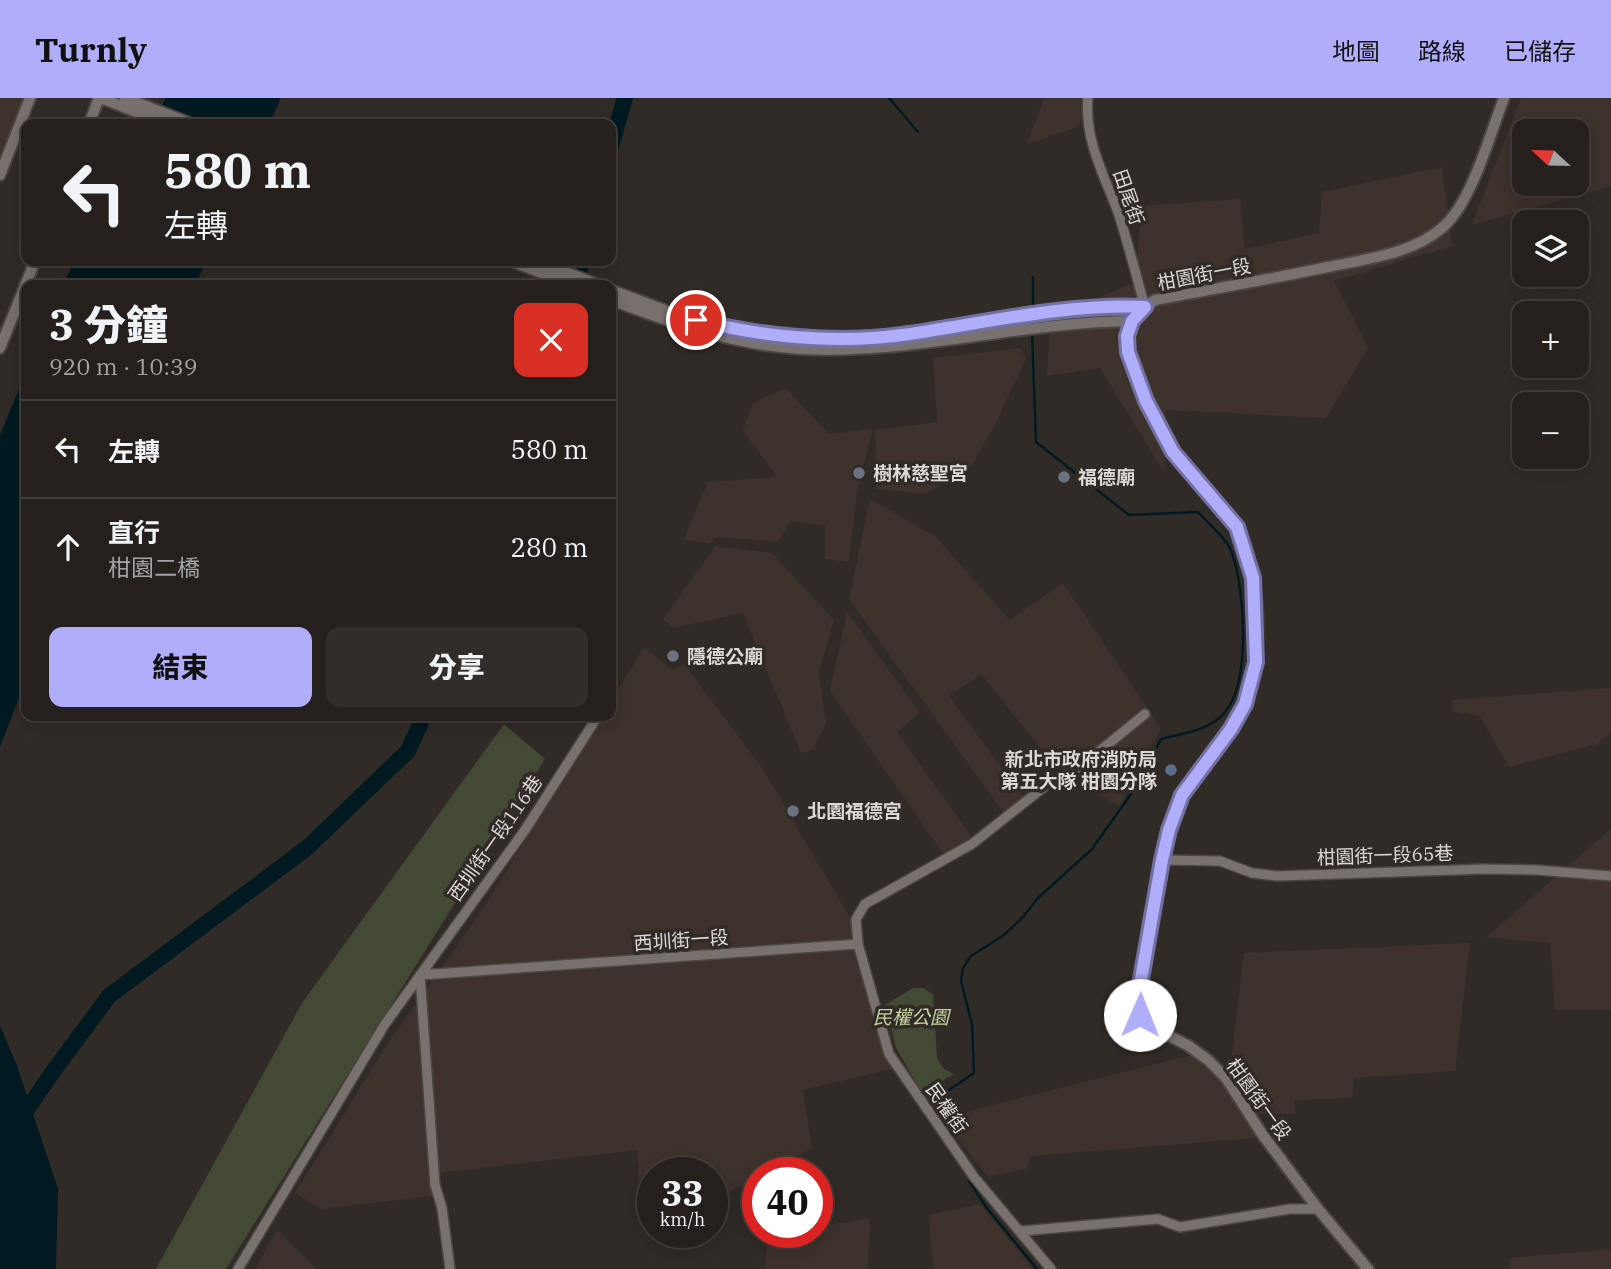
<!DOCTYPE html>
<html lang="zh-TW">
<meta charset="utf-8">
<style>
:root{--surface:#25201e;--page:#312d2b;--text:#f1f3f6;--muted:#a3a3a4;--line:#423e3c;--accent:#b0aefa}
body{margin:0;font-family:"IBM Plex Serif","Noto Sans TC",serif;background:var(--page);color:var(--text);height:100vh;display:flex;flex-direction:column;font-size:26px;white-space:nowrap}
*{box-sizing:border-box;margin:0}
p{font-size:23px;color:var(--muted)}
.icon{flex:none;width:38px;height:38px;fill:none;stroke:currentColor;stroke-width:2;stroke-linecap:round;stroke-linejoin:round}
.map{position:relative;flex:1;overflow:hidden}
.side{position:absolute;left:21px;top:182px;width:595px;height:441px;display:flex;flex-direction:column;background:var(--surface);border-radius:14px;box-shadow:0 4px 18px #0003,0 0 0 2px var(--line)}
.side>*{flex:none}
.top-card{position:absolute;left:21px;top:21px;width:595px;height:147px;border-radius:14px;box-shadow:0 4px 18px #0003,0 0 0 2px var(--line);background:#25201e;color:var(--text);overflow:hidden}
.needle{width:46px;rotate:292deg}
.buttons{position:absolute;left:1512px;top:21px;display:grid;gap:14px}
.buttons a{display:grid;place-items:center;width:77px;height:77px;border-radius:14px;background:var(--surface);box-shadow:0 4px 18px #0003,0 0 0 2px var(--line);font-size:35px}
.speed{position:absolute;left:637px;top:1059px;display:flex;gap:14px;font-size:35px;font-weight:700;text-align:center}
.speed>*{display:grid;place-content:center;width:91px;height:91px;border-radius:50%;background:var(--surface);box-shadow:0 4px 18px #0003,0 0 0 2px var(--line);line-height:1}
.speed small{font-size:18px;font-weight:400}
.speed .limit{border:10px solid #d22;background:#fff;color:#111}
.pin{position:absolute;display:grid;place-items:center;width:60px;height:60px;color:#fff;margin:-30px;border:4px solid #fff;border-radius:50%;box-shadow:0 2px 7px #0007}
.me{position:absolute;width:77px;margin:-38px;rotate:1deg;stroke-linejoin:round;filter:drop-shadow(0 0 5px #0008)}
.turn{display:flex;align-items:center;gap:24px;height:147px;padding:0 28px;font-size:32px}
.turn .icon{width:91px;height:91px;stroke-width:2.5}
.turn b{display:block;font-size:49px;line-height:60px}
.round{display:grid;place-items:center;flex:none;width:74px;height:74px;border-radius:14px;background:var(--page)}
.overview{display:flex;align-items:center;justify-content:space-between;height:119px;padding:0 28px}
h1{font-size:42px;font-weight:800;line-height:52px}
.action{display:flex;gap:14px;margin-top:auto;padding:14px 28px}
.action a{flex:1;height:80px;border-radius:14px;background:var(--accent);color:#111;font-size:28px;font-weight:800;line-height:80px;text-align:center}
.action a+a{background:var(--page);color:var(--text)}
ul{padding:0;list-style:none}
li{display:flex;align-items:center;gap:21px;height:98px;padding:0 28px;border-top:2px solid var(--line)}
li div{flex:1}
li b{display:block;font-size:26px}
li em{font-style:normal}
header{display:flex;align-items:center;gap:42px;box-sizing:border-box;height:98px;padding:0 35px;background:var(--accent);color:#111}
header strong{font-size:33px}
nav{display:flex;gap:38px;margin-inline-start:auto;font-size:24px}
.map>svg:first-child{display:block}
.built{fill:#3e322c;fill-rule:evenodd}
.green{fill:#444935}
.water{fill:#011a21}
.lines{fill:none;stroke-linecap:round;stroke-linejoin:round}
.stream{stroke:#011a21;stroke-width:2.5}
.river{stroke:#011a21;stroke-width:16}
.minor-casing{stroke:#4b4644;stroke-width:12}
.tertiary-casing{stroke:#4b4644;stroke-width:14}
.minor{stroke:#79716e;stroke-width:9}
.tertiary{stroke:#79716e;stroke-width:10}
.route-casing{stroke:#7271a2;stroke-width:18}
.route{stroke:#b0aefa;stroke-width:12}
.worship-dot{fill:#6b7280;stroke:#312b28;stroke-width:2.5}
.service-dot{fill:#5c6f8a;stroke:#312b28;stroke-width:2.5}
.labels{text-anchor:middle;stroke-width:7;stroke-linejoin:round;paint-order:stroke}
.street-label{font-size:19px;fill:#dcd8d6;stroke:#312b28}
.poi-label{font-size:19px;font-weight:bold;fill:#dcd8d6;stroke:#312b28;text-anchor:start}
.park-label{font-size:19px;font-style:italic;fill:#c5d39c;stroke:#312b28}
</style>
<header>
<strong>Turnly</strong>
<nav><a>地圖</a><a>路線</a><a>已儲存</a></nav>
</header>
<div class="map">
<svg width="1611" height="1171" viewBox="0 0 1611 1171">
<rect width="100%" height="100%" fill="#312b28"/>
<path class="built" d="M0 0H24L0 58Z
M1044 0H1094L1077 29 1027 46Z
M1521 0H1611V88L1472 127ZM1524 33H1577V86H1524Z
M1442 69 1452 148 1334 183 1368 250 1326 320 1166 312 1164 374 1100 270 1047 278 1050 220 1136 184 1141 108 1240 101 1245 151 1319 135 1322 94Z
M1020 250 1026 260 996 325 972 367 925 396 877 391 875 332 937 324 933 260Z
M785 290 829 336 873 331 857 394 849 464 825 461V427L790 423 778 444 716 439 710 446 684 441 708 384 777 379 743 332 753 305Z
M870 401 935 438 1010 522 1063 485 1161 630 1119 708 1056 670 981 576 949 598 1024 701 1004 715 849 501Z
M716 448 772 455 834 522 819 574 826 626 812 652 801 655 743 515 674 530 663 521Z
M847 514 920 615 897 634 972 739 944 757 830 593Z
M644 549 672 572 684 566 763 671 849 818 856 854 891 971 803 992 812 1050 766 1074H758V1079L712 1103V1074H653V1111L641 1112 637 1052 429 1076 432 1098 321 1111 295 1095 390 942 481 814 601 618H611V603Z
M1611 590V633L1597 646 1509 669 1480 618 1452 613 1453 602Z
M1611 731V912H1555L1550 845 1486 839Z
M1470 845 1455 973 1354 980 1352 1000 1295 1002 1296 1016H1259L1231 964 1244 855Z
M1191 957 1223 986 1256 1040 1030 1058 1026 1071 988 1079 941 1020Z
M980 1106 1033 1171H933L929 1117Z
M870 1120 868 1171H765L768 1138 789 1134H817V1129Z
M277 1132 317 1171H255Z
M1611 1151V1171H1510L1509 1160Z"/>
<path class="green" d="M504 626 545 661 226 1171H156L302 905Z
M913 890H923L933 896 937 960 944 971 954 976 935 987 924 998 896 950 885 907Z"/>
<path class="water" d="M166 0H281L269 26H151Z
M75 163H206L195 187H62Z
M26 274V582L0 649V337Z
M0 928 16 965 58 1091 56 1171H0Z"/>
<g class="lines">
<path class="stream" d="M889 0 918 34
M1033 213V179
M939 1017 944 1009 943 996 974 975 972 926 961 883 963 870 971 858 1004 837 1023 819 1038 800 1092 751 1143 679 1161 641C1183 635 1210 633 1225 614 1251 583 1245 492 1232 455 1229 443 1207 424 1198 414L1129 417 1036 344 1032 233
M969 1083 986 1109 1037 1171"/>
<path class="river" d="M611 48 625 0
M576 187 582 163
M0 1051 52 975 109 898 308 749 408 653 424 618"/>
<g class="minor-casing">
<path id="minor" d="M1088 0C1084 41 1104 77 1118 114 1128 145 1136 177 1145 209
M1162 762 1220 763 1252 775 1277 778 1484 771 1537 772 1611 778
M420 877 858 846
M420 877 435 1087 442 1110 450 1171
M1021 1133 1158 1121 1180 1129 1290 1111H1318
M238 1171 385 926 525 732 596 621
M1051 1171 974 1079 889 956 858 846 856 821 865 806 972 746 1049 685 1080 669 1145 616"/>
</g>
<g class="tertiary-casing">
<path id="tertiary" d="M101 0 167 26
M125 0 192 26
M89 26 99 0
M0 77 30 0
M511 163 573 187
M537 163 599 187
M611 192 667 213 731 231 836 240 901 237 1005 220 1121 207 1145 209
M611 202C672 225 734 247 800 251 911 257 1021 224 1132 223
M0 250 35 163
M1368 1171 1318 1111 1262 1036 1226 980 1208 962 1189 948 1148 927 1140 917 1137 904C1143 869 1149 835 1155 800 1161 766 1166 729 1182 698 1194 673 1217 654 1232 630 1258 590 1263 522 1252 477 1248 461 1245 440 1236 427 1218 401 1192 380 1174 354 1159 333 1123 263 1127 238 1129 222 1143 210 1155 202 1213 191 1271 181 1328 169 1366 161 1413 156 1443 129 1472 104 1490 36 1504 0"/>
</g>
<use href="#minor" class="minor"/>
<use href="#tertiary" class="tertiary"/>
</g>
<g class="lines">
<g class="route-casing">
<path id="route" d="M696 222C762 239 835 246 902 237 980 226 1067 205 1145 209L1132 223 1127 238 1128 254 1146 303 1173 354 1237 429 1253 480 1256 564 1245 606 1231 631 1182 697 1169 732 1162 762 1137 904 1140 917"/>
</g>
<use href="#route" class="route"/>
</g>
<g class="worship-dot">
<circle cx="859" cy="375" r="7"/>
<circle cx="1064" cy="379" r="7"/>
<circle cx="673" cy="558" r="7"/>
<circle cx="793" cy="713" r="7"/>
</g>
<circle class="service-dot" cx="1171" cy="672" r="7"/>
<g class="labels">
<g class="street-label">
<text transform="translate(1129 99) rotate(71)" y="7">田尾街</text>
<text transform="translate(1204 176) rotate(-11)" y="7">柑園街一段</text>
<text transform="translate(495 740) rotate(-55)" y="7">西圳街一段116巷</text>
<text transform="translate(1385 757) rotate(-2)" y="7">柑園街一段65巷</text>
<text transform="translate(681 842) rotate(-4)" y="7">西圳街一段</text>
<text transform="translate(1259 1001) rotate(54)" y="7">柑園街一段</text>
<text transform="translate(947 1010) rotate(55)" y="7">民權街</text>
</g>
<g class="poi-label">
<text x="873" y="382">樹林慈聖宮</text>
<text x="1078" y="386">福德廟</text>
<text x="687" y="565">隱德公廟</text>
<text x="1157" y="668" text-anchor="end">新北市政府消防局<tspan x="1157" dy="22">第五大隊 柑園分隊</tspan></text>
<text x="807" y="720">北園福德宮</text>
</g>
<g class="park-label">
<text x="911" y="926">民權公園</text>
</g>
</g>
</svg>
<div class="buttons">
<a><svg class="needle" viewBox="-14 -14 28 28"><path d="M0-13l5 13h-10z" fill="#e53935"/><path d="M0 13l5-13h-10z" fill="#a3a3a4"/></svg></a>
<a><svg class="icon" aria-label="layers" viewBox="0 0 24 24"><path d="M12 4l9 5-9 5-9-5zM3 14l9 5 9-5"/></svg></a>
<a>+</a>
<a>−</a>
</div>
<div class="speed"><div>33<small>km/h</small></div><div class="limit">40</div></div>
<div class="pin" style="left:696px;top:222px;background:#d93025"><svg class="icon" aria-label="arrive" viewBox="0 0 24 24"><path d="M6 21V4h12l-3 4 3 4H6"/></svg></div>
<svg class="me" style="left:1140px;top:917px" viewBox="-20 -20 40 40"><circle r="19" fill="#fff"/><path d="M0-13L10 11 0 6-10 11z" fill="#b0aefa"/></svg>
<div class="top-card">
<div class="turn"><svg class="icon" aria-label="left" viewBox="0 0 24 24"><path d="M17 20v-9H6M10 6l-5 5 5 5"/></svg><div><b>580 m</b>左轉</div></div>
</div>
<section class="side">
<div class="overview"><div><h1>3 分鐘</h1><p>920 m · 10:39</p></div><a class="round" style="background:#d93025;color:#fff"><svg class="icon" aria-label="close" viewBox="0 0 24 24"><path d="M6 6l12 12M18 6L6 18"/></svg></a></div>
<ul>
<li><svg class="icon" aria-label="left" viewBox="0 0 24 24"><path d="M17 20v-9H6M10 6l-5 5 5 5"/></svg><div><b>左轉</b></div><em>580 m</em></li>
<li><svg class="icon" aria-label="ahead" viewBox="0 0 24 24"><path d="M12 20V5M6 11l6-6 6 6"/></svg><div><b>直行</b><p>柑園二橋</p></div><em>280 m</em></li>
</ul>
<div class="action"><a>結束</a><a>分享</a></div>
</section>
</div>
